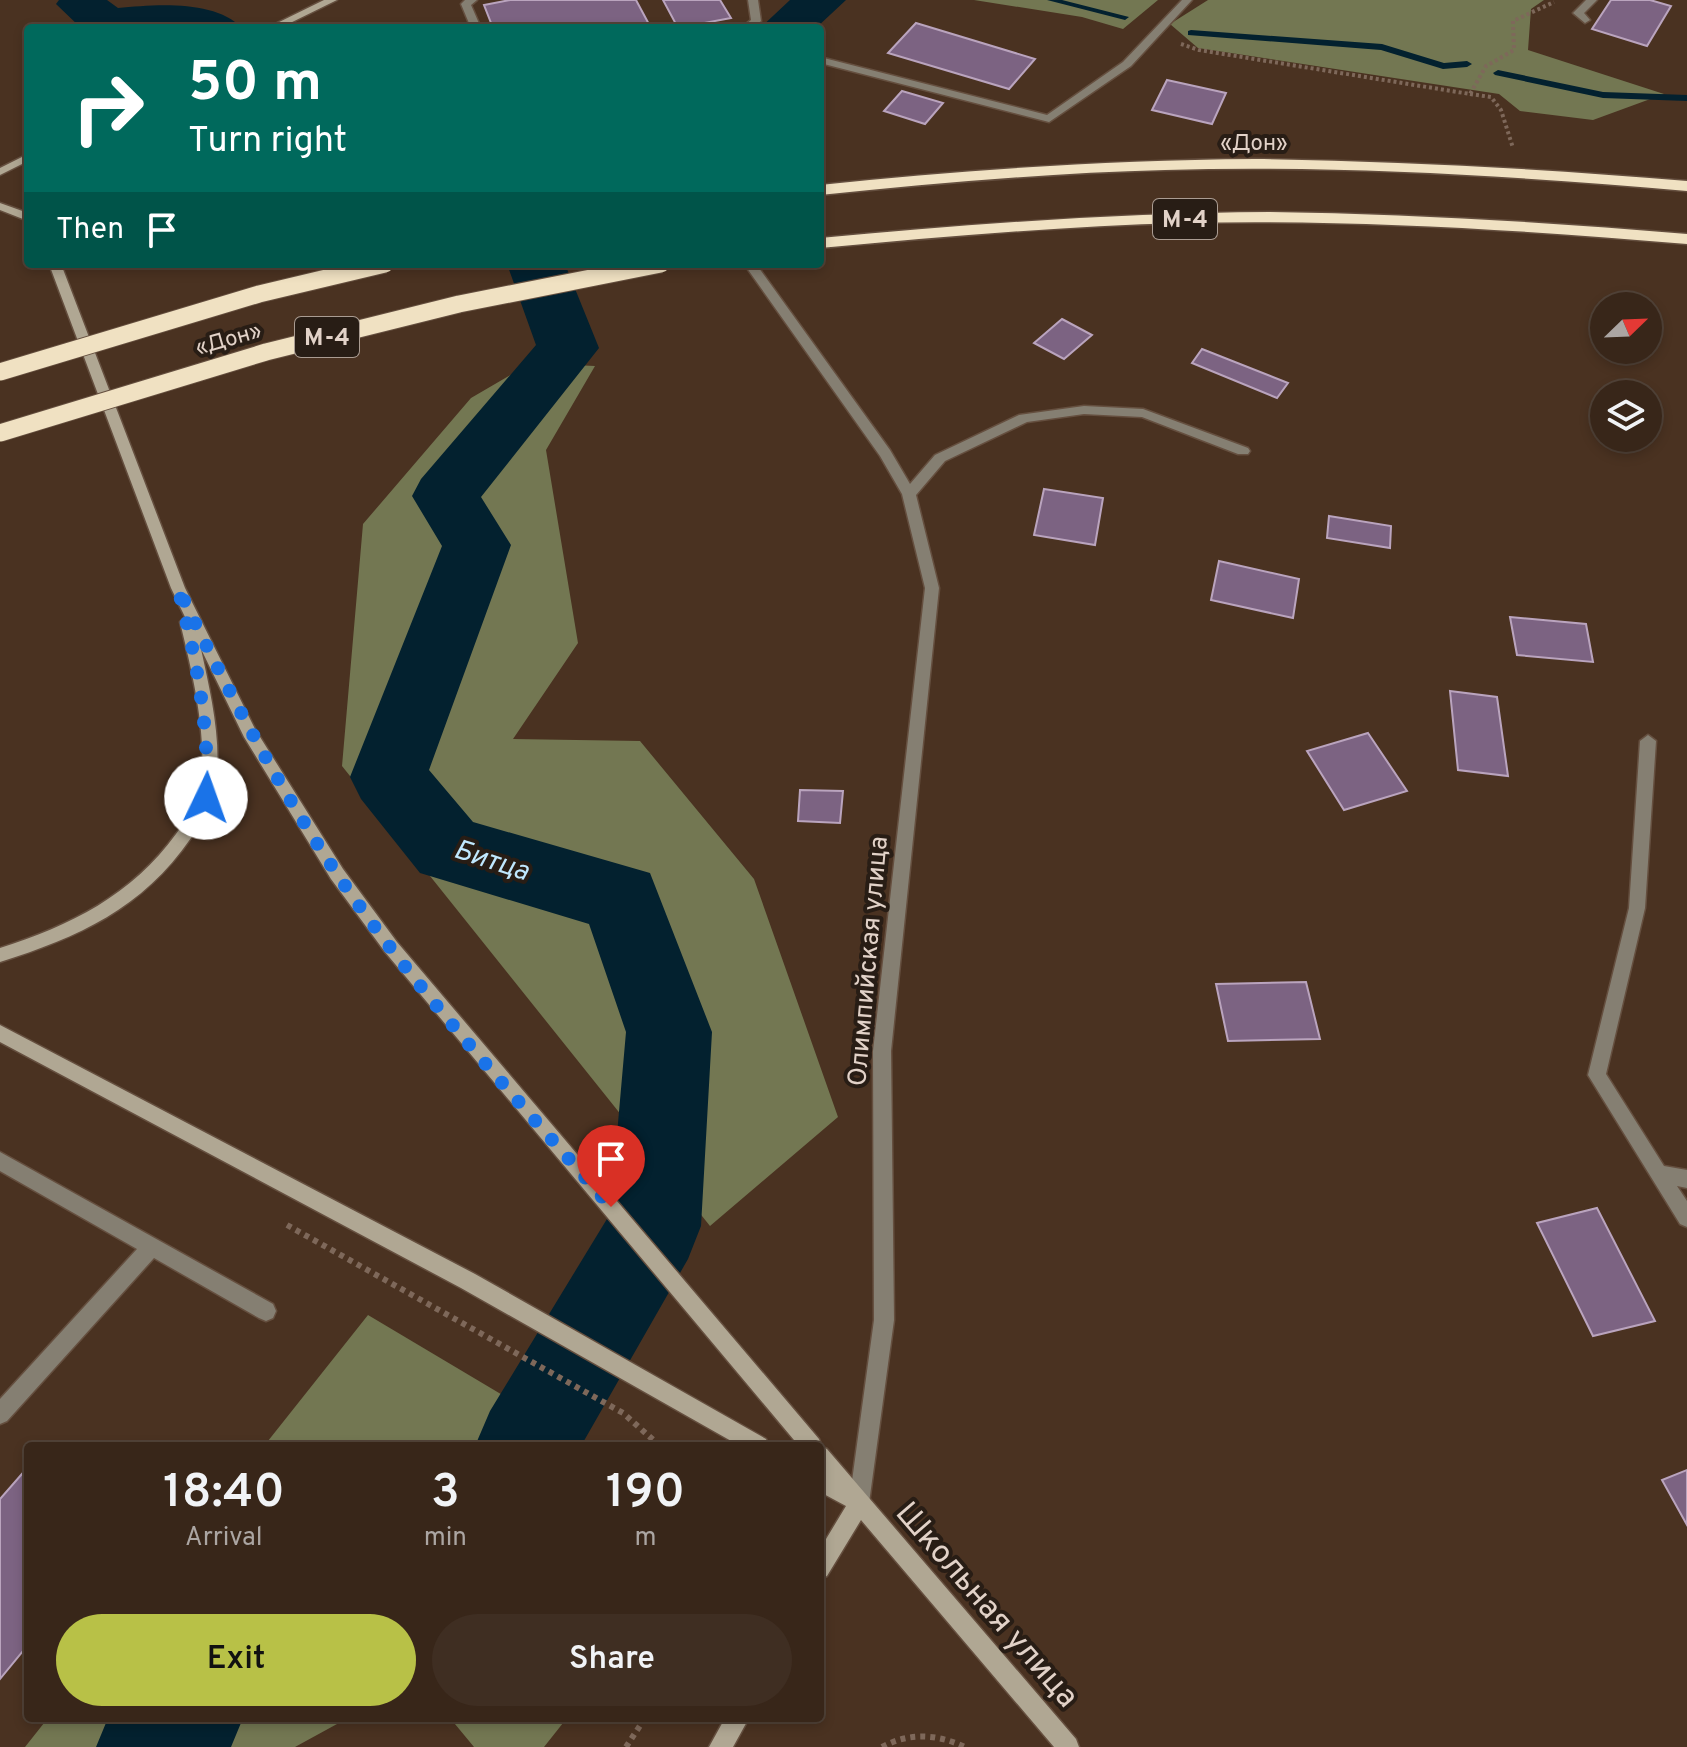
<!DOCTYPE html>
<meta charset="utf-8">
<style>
:root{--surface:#382619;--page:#3f2e22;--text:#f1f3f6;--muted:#aba5a2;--line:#524338;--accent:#b8c147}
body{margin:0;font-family:Overpass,sans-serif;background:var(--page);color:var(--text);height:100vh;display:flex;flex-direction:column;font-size:30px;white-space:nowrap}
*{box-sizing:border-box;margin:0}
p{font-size:26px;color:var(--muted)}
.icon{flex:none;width:44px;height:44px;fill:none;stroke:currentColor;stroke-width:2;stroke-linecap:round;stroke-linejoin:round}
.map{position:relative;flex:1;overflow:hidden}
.details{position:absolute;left:24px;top:1442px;width:800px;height:280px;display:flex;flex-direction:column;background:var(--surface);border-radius:8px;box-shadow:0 4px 12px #0003,0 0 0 2px var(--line)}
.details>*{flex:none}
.banner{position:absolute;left:24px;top:24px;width:800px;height:244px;border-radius:8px;box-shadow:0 4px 12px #0003,0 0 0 2px var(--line);background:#00695c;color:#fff;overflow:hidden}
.needle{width:52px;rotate:67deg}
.tools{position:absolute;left:1590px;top:292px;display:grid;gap:16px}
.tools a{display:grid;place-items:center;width:72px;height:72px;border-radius:50%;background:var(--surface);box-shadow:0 4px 12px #0003,0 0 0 2px var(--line);font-size:40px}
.pin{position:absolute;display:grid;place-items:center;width:68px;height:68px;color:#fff;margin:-82px -34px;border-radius:50% 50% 50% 0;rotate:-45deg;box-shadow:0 0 8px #0007}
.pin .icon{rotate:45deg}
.me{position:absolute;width:88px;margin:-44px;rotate:3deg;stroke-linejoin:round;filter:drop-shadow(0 0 6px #0008)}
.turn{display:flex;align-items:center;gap:28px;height:168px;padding:0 32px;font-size:36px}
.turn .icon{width:104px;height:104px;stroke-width:2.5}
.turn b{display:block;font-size:56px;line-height:68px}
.then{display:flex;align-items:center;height:76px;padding:0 32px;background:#0003;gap:16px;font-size:30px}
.eta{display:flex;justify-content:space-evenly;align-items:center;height:136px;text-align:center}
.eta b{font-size:48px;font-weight:600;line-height:56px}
.action{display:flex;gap:16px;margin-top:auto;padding:16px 32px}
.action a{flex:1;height:92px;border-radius:48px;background:var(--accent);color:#111;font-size:32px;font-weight:600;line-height:92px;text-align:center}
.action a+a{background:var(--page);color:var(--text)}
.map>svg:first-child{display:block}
.forest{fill:#737752}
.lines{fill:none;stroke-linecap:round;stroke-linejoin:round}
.stream{fill:#03212f;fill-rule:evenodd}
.river{fill:#03212f;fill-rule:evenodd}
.building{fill:#7c6382;stroke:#baa4be;stroke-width:2}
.lane-casing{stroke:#654f3f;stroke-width:3}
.street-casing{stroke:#654f3f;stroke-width:3}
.secondary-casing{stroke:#654f3f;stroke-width:3}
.highway-casing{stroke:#654f3f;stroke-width:3}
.path-far1{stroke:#7e685a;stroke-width:4;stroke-dasharray:3 3;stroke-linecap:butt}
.path{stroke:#7e685a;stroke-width:6;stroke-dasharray:5 5;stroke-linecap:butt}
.lane{fill:#857f72;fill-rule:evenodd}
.street{fill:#857f72;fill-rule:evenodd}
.secondary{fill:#b0a793;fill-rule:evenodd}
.highway{fill:#f0e1c2;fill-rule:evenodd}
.highway-bridge-casing{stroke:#654f3f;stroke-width:19;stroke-linecap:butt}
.highway-bridge{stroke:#f0e1c2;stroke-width:17}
.route{stroke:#1a73e8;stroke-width:14;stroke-dasharray:0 25.2}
.labels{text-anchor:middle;stroke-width:8;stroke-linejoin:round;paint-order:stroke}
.far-street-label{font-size:22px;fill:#e2d2c8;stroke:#281d15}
.shield{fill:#281d15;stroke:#aa9c92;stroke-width:2}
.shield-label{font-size:24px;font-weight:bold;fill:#e2d2c8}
.street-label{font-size:26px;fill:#e2d2c8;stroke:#281d15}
.water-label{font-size:28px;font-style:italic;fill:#c0e8fe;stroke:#281d15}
.near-street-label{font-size:32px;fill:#e2d2c8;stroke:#281d15}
</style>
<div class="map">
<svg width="1687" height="1747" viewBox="0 0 1687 1747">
<rect width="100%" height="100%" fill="#4a3221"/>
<path class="forest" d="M974 0H1158L1123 29 1082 17Z
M1208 0H1544L1531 9 1528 50 1664 94 1593 120 1520 111 1499 94 1198 48 1170 24Z
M531 363 595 366 546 450 578 643 513 739 640 741 754 879 838 1117 710 1226 342 766 363 524 471 398Z
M368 1315 588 1446H264Z
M48 1718H348L295 1747H25Z
M450 1718H567L544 1747H474Z"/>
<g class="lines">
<path class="stream" d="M1047 0H1062L1129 17 1125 20Z
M1191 30 1382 44 1444 63 1467 61 1472 64 1467 67 1443 69 1381 50 1188 35V31Z
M1498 70 1603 92 1687 95V101L1603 98 1495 75 1493 73Z"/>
<path class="river" d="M59 0H107L118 8C157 4 216 0 242 28H81L56 4Z
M790 0H846L816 28H760Z
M507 264H565L599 348 481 497 511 545 429 770 473 822 650 873 712 1032 701 1226 688 1259 581 1446H475L490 1411 610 1214 626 1032 589 924 420 873 361 799 350 777 442 546 412 496 421 479 536 345Z
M108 1718H243L231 1747H96Z"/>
</g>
<path class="building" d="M510 0H636L651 28H493L484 5Z
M663 0H720L731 18 678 28Z
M1611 0H1650L1671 6 1647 46 1592 29Z
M916 23 1035 59 1009 89 888 53Z
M1167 80 1226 93 1212 124 1152 110Z
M902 91 943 103 925 124 884 111Z
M1062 319 1092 335 1064 359 1034 343Z
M1202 349 1288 383 1277 398 1192 363Z
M1044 489 1103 498 1095 545 1034 535Z
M1329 516 1391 526 1390 548 1327 538Z
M1219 561 1299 579 1293 618 1211 600Z
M1510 617 1586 624 1593 662 1517 655Z
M1450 691 1497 697 1508 776 1458 770Z
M1368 733 1407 791 1344 810 1307 751Z
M800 790 843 791 840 823 798 821Z
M1306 982 1320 1039 1228 1041 1216 984Z
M1597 1208 1655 1321 1593 1336 1537 1223Z
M28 1467V1645L0 1679V1499Z
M1687 1470V1525L1662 1480Z"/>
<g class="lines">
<g class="lane-casing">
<path id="lane" d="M465 0H477L471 5 481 28H471L461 4Z
M748 0H758L761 21 753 28H741L751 20Z
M1182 0H1192L1131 66 1049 122 820 63V57L1047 115 1123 62Z
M1586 0H1597L1584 13 1590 20 1585 23 1573 13Z
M0 1152 273 1304 276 1311 273 1318 266 1321 259 1318 154 1258 7 1421 0 1424V1399L137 1249 0 1171Z"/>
</g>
<g class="street-casing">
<path id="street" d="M744 264H756L890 450 910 484 935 455 1019 415 1084 406 1143 409 1248 448 1250 451 1248 454H1238L1142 417 1084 414 1027 422 945 461 916 495 939 588 891 1051 894 1320 869 1503 866 1510 859 1513 852 1510 849 1503 874 1320 873 1051 925 588 902 494 880 456Z
M1648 735 1656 741 1645 908 1606 1074 1664 1166 1687 1170V1188L1677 1186 1687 1201V1227L1680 1224 1588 1075 1629 908 1640 741Z"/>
</g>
<g class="secondary-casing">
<path id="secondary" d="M324 0H337L280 28H267Z
M28 154V161L0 175V168Z
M0 203 28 213V221L0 210Z
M49 264H61L185 588 255 729 343 869 397 942 819 1439 822 1447 827 1449 1076 1739 1079 1747H1054L861 1520 827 1576 820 1579V1549L846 1506 820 1492V1446H799L385 952 331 879 244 737 201 649C211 695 224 749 214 795 211 811 200 825 191 838 142 909 79 937 0 962V948C70 926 132 895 176 834 184 823 195 811 198 797 211 746 192 672 180 622L185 617 171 588Z
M0 1025 475 1274 766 1439 769 1446H740L461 1288 0 1042Z
M725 1718H749L733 1747H709Z"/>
</g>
<g class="highway-casing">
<path id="highway" d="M1255 159C1399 161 1543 169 1687 181V191C1514 176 1339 165 1165 170 1050 173 935 183 820 195V185C965 170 1109 160 1255 159Z
M1270 212C1409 214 1548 222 1687 234V244C1520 230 1352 219 1183 223 1062 226 941 237 820 248V238C970 224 1119 213 1270 212Z"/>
</g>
<path class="path-far1" d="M1181 44 1199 50 1470 94 1486 66 1514 50 1513 21 1554 2
M1470 94 1491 97 1501 110 1513 148"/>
<path class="path" d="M287 1225 623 1413 660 1446
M626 1747 645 1718
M882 1747C910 1732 937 1734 965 1747"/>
<use href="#lane" class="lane"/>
<use href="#street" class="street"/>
<use href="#secondary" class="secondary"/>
<use href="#highway" class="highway"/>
<g class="highway-bridge-casing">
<path id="highway-bridge" d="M0 372 259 294 385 264
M0 433 266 352 459 304 661 264"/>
</g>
<use href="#highway-bridge" class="highway-bridge"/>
</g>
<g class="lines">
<path class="route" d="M206 798C210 727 196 657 178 588 226 687 276 783 337 874 416 991 518 1100 611 1207"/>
</g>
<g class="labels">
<g class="far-street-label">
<text x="1254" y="150">«Дон»</text>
<text transform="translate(228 338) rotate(-16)" y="8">«Дон»</text>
</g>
<g class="shield">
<rect x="1153" y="199" width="64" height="40" rx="6"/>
<rect x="295" y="317" width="64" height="40" rx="6"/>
</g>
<g class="shield-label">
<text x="1185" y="227">М-4</text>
<text x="327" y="345">М-4</text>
</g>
<g class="street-label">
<text transform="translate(867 961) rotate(-85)" y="9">Олимпийская улица</text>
</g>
<g class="water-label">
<text transform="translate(492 859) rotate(18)" y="10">Битца</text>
</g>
<g class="near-street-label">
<text transform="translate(988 1604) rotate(49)" y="11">Школьная улица</text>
</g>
</g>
</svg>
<div class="tools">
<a><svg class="needle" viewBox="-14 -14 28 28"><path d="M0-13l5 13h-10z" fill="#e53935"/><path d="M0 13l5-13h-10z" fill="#aba5a2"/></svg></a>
<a><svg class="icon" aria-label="layers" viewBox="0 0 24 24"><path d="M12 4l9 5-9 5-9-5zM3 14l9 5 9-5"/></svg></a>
</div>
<div class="pin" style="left:611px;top:1207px;background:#d93025"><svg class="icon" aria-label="arrive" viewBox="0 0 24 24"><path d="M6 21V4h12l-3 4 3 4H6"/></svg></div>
<svg class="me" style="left:206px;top:798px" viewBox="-20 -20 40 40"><circle r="19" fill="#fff"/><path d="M0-13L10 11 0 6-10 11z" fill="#1a73e8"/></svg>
<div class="banner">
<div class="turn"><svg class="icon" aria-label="right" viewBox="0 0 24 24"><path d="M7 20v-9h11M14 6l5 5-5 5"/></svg><div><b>50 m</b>Turn right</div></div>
<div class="then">Then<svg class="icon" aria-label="arrive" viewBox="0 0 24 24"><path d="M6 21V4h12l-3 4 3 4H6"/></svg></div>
</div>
<section class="details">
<div class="eta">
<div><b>18:40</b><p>Arrival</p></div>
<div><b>3</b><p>min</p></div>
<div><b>190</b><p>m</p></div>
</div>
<div class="action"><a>Exit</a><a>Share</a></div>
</section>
</div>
